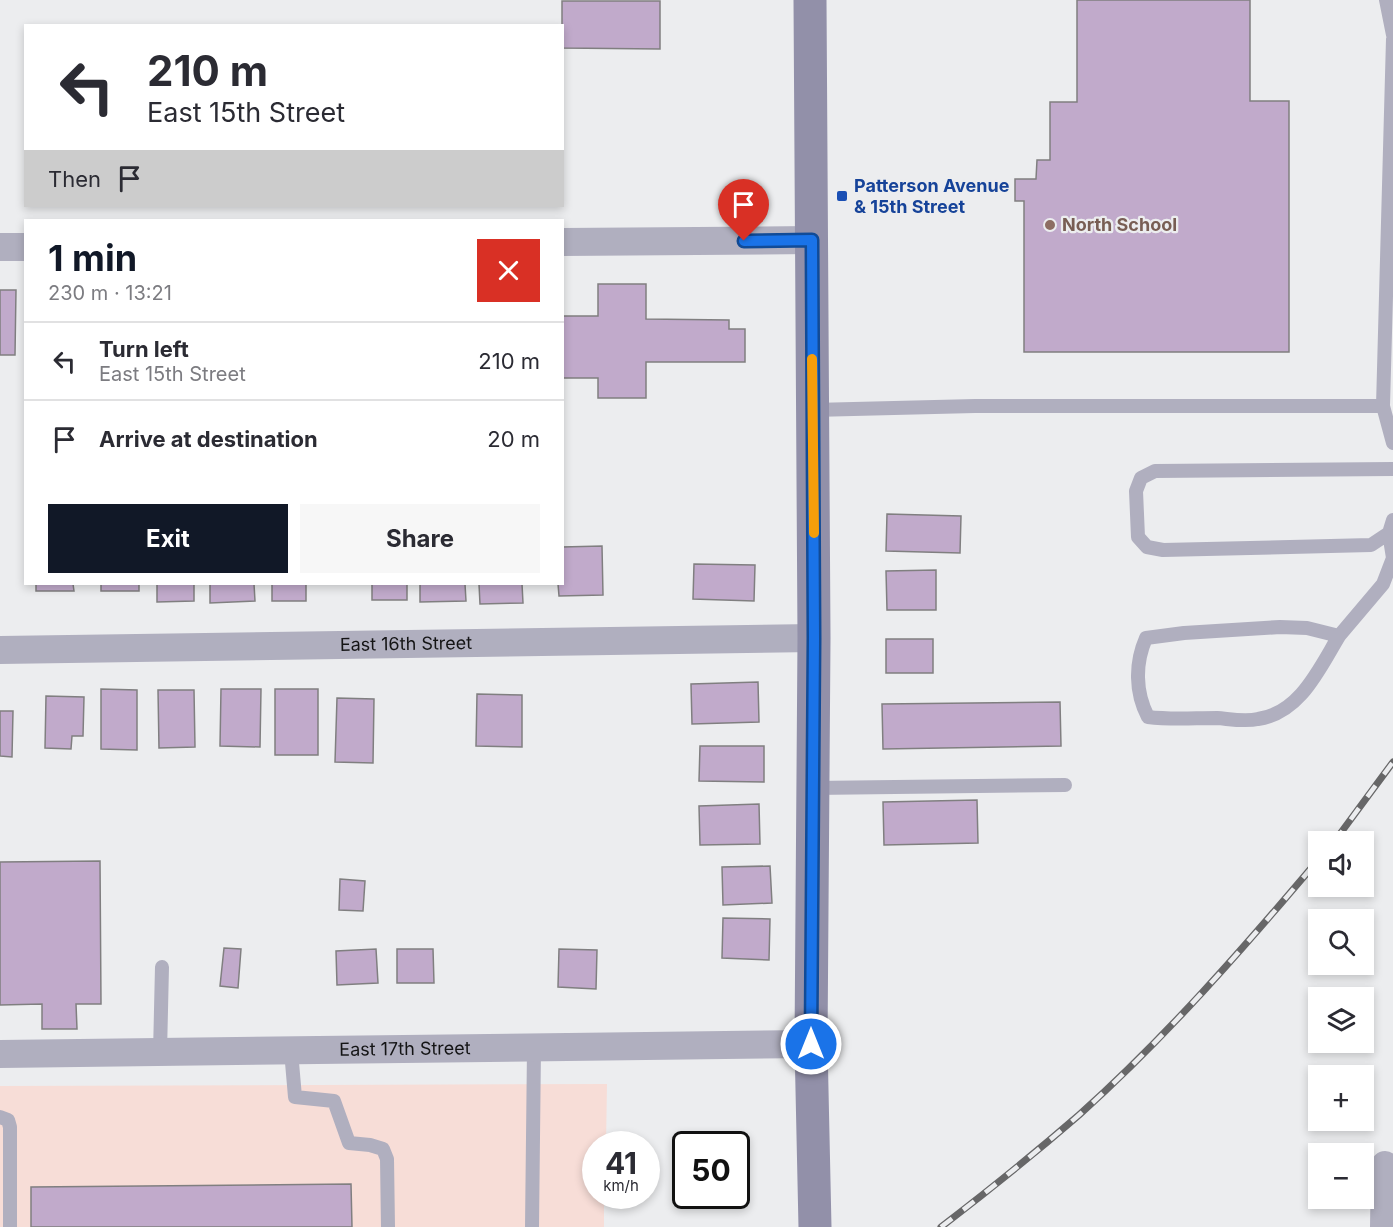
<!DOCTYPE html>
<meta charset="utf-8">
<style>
:root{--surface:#fff;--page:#f7f7f7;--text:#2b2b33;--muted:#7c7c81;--line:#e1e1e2;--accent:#111827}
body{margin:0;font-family:Inter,sans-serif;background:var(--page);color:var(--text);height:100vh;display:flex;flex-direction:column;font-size:22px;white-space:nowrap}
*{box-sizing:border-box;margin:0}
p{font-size:20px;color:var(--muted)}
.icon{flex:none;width:33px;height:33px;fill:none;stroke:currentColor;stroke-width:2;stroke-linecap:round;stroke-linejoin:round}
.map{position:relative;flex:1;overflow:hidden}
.panel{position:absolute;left:24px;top:219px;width:540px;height:366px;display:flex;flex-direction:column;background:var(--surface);border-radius:0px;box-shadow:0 3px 9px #0003}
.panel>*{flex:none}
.top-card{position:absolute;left:24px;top:24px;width:540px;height:183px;border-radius:0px;box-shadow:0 3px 9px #0003;background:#fff;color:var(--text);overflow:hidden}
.controls{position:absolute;left:1308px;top:831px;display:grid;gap:12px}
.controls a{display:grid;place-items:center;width:66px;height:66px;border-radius:0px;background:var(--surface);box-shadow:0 3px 9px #0003;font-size:30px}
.speed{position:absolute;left:582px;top:1131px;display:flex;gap:12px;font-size:30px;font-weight:700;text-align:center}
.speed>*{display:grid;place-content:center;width:78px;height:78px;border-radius:50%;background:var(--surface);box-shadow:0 3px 9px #0003;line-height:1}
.speed small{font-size:15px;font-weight:400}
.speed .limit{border:3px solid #111;border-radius:9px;background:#fff;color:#111}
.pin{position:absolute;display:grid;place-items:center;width:51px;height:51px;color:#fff;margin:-62px -26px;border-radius:50% 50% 50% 0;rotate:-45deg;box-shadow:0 0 6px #0007}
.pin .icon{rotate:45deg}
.me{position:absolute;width:66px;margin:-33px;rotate:0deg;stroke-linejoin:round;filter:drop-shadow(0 0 4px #0008)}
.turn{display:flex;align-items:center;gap:21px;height:126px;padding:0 24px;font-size:27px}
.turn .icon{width:78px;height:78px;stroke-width:2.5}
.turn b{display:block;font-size:42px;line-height:51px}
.then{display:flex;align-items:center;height:57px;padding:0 24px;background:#0003;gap:12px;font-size:22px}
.round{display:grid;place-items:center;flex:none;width:63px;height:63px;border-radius:0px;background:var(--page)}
.summary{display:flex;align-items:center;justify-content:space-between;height:102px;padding:0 24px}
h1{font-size:36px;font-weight:700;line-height:45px;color:var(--accent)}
.cta{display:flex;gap:12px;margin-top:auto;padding:12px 24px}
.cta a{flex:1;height:69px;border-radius:0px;background:var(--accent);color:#fff;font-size:24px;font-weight:700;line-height:69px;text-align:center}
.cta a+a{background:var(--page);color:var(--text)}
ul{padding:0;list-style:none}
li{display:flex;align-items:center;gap:18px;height:78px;padding:0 24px;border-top:2px solid var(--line)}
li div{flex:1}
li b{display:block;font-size:22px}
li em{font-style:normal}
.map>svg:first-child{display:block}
.industrial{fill:#f7ddd7}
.building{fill:#c1aacb;stroke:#807f80;stroke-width:1.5}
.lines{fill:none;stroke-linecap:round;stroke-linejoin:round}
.lane{stroke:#b0afbf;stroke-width:14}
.street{stroke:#b0afbf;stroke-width:28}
.secondary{stroke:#9290a9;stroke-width:33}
.rail-casing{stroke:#676768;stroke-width:7}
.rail{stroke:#ecedef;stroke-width:4.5;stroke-dasharray:14;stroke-linecap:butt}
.route-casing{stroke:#114b97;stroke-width:15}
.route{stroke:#1a73e8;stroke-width:10}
.slow{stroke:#f59e0b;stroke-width:10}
.transit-dot{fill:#1a4fb4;stroke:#ecedef;stroke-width:2}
.education-dot{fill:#8d6e63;stroke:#ecedef;stroke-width:2}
.labels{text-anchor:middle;stroke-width:4.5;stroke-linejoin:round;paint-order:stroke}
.transit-label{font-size:18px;font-weight:bold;fill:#164399;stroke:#ecedef;text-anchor:start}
.education-label{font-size:18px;font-weight:bold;fill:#785e54;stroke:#ecedef;text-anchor:start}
.street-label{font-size:18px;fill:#141415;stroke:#ecedef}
</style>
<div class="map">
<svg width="1393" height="1227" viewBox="0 0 1393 1227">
<rect width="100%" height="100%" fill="#ecedef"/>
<path class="industrial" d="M607 1084 606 1144H596V1196H604V1227H0V1086Z"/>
<path class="building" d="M1077 0H1250V101H1289V352H1024V201H1015V179H1036L1037 160H1050V102H1077Z
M562 1H660V49L562 48Z
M598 284H646V319L729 320V329H745V362H646V398H598V378H562V316H598Z
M0 290H16L15 355H0Z
M887 514 961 516 960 553 886 551Z
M602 546 603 595 559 596 558 584H562V547Z
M694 564 755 565 754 601 693 599Z
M936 570V610H887L886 571Z
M36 584H73L74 591H36Z
M101 584H139V591H101Z
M157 584H194V601L157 602Z
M210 584H254L255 601 210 603Z
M272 584H306V601H272Z
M372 584H407V600H372Z
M420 584H465L466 601 420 602Z
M479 584H522L523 603 480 604Z
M886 639H933V673H886Z
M758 682 759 722 692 724 691 684Z
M101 689 137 690V750L101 749Z
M221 689H261L260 747 220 746Z
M275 689H318V755H275Z
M158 690H194L195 747 159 748Z
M477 694 522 695V747L476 746Z
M46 696 84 697 83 736H72L71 749 45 748Z
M337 698 374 699 373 763 335 762Z
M1060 702 1061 746 883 749 882 704Z
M0 711H13L12 757 0 756Z
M700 746H764V782L699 781Z
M977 800 978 843 884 845 883 802Z
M759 804 760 844 700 845 699 806Z
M100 861 101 1004H76L77 1029H42V1004L0 1005V862Z
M770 866 772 903 723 905 722 867Z
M340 879 365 881 363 911 339 910Z
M723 918 770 919 769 960 722 958Z
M224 948 241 949 238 988 220 986Z
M376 949 378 983 337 985 336 951Z
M397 949H433L434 983H397Z
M559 949 597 950 596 989 558 987Z
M351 1184 352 1227H31V1187Z"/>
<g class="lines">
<path class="lane" d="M1386 0 1393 35
M1383 406 1393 443
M813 410 975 406H1383L1393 39
M1393 469 1155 471 1141 478 1136 491 1138 537 1147 547 1163 550 1371 545 1389 533 1393 520
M1339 636C1319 669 1300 713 1258 719 1245 722 1230 719 1217 718 1193 718 1171 720 1148 717 1135 692 1135 663 1146 638L1184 633 1280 627 1307 628 1339 636 1383 584 1393 558 1389 533
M813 788 1065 785
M291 1051 295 1097 334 1101 349 1143 370 1145 383 1149 387 1159 388 1227
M160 1053 162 967
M0 1117 8 1120 10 1127V1227
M532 1227 534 1048"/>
<g class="street">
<path d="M562 242 812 240"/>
<path d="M0 247H26"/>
<path id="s1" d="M0 650 814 638"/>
<path id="s2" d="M0 1054 811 1044"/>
<path d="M1384 1227 1385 1165"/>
</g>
<path class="secondary" d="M810 0 814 638 811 1044 815 1227"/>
<g class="rail-casing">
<path id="rail" d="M1334 842 1393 762
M941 1227C988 1191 1034 1154 1079 1115 1166 1037 1243 949 1318 860"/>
</g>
<use href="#rail" class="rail"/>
</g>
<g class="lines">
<g class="route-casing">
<path id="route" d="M744 241 812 240 814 638 811 1044"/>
</g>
<use href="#route" class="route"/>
<path class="slow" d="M812 359 814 533"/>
</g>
<rect class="transit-dot" x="836" y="190" width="12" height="12" rx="3"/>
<circle class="education-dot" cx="1050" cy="225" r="6"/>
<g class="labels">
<g class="transit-label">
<text x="854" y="192">Patterson Avenue<tspan x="854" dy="21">&amp; 15th Street</tspan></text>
</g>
<g class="education-label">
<text x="1062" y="231">North School</text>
</g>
<g class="street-label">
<text dy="6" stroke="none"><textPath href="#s1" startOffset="406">East 16th Street</textPath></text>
<text dy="6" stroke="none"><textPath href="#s2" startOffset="405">East 17th Street</textPath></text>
</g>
</g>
</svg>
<div class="controls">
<a><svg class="icon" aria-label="sound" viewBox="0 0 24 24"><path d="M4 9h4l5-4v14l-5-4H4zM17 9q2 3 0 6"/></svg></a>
<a><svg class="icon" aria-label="search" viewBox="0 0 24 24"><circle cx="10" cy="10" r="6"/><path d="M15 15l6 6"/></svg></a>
<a><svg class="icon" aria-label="layers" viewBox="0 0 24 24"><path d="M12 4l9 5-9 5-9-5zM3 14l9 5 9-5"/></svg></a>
<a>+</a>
<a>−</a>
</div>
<div class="speed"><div>41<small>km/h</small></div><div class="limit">50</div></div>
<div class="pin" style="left:744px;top:241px;background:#d93025"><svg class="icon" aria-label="arrive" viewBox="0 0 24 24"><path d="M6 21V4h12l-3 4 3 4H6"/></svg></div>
<svg class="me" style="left:811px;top:1044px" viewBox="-20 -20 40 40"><circle r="17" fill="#1a73e8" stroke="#fff" stroke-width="3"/><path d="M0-11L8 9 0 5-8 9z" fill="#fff"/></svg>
<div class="top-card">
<div class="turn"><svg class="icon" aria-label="left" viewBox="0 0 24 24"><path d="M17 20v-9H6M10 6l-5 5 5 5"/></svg><div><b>210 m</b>East 15th Street</div></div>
<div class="then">Then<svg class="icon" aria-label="arrive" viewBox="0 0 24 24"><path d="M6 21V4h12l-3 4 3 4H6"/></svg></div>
</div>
<section class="panel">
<div class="summary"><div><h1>1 min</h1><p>230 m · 13:21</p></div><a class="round" style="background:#d93025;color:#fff"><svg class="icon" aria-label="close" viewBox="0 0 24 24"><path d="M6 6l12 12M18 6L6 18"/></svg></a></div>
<ul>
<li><svg class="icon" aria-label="left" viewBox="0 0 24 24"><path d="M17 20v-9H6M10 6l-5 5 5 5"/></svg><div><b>Turn left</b><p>East 15th Street</p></div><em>210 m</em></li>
<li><svg class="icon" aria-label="arrive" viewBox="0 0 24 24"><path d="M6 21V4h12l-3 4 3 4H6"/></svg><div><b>Arrive at destination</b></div><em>20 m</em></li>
</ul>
<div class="cta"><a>Exit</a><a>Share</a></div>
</section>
</div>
